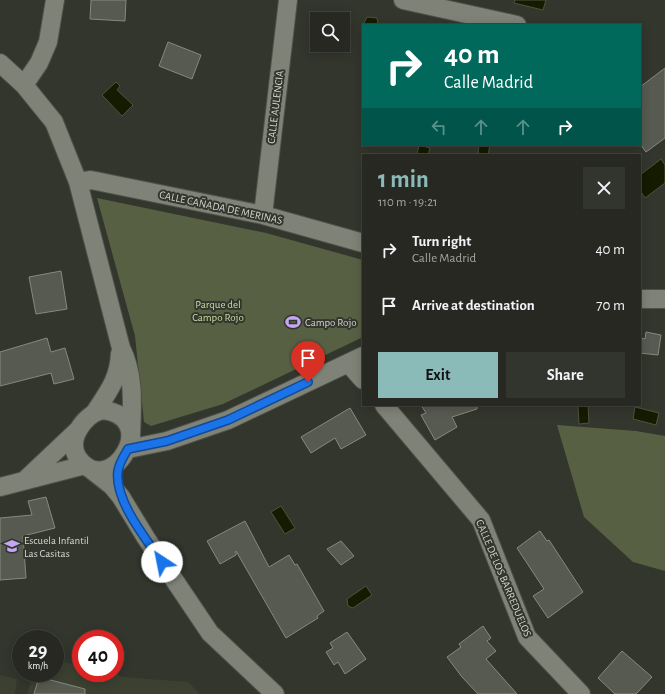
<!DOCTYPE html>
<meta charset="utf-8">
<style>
:root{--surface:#262821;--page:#32342e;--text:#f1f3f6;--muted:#a4a6a5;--line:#42443f;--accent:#8bbbb9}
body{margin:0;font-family:"Alegreya Sans",sans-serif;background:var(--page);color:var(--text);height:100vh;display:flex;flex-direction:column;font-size:15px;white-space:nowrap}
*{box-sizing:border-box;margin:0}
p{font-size:13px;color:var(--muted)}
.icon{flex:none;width:22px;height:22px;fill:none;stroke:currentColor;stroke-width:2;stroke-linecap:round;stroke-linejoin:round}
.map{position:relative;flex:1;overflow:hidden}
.side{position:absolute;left:362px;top:154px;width:279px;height:252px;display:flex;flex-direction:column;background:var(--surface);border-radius:0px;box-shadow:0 2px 10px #0003,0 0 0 1px var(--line)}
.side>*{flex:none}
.top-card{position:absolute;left:362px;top:24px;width:279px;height:122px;border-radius:0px;box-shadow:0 2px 10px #0003,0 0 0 1px var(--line);background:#00695c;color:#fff;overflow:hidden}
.buttons{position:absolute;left:310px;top:12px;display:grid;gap:8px}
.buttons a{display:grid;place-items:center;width:40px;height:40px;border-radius:0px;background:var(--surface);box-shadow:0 2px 10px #0003,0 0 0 1px var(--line);font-size:20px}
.speed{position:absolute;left:12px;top:630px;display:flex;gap:8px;font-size:20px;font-weight:700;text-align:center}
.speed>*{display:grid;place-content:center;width:52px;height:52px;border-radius:50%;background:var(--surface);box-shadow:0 2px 10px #0003,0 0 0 1px var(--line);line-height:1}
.speed small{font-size:10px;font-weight:400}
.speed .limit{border:6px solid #d22;background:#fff;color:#111}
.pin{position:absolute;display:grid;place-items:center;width:34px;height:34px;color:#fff;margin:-41px -17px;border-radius:50% 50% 50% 0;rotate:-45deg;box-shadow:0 0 4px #0007}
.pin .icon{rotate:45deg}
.me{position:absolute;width:44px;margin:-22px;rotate:326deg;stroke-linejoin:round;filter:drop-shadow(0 0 3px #0008)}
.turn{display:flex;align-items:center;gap:14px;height:84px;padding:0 16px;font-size:18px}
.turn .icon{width:52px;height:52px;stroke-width:2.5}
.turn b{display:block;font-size:28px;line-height:34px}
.lanes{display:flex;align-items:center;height:38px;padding:0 16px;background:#0003;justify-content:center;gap:20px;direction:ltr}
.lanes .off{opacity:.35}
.round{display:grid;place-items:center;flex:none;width:42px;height:42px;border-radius:0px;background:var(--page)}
.headline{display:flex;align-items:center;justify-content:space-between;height:68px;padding:0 16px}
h1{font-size:24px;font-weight:600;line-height:30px;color:var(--accent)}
.primary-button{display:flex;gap:8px;margin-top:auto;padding:8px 16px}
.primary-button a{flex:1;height:46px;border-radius:0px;background:var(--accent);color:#111;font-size:16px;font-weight:600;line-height:46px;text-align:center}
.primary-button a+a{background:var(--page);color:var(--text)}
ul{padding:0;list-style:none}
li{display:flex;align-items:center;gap:12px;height:56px;padding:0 16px}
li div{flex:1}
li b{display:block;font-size:15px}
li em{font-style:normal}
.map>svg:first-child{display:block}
.built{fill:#3b4030}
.green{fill:#586044}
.water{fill:#141b00;stroke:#4e533e}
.building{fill:#575a50;stroke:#85897e}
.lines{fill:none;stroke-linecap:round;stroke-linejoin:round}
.minor-casing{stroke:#4f5149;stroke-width:20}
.minor{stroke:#7f8277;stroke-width:18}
.route-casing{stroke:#114b97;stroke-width:10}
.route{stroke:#1a73e8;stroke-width:7}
.labels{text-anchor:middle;stroke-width:4;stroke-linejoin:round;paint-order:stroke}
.street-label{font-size:11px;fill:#d4d6d0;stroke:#33362c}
.park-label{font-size:11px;fill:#ccdea1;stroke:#33362c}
.poi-label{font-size:11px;fill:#d4d6d0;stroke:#33362c;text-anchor:start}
</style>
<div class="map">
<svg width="665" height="694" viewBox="0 0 665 694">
<rect width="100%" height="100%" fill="#33362c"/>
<path class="built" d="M55 660 81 666V673H107L124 677 188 682 200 694H27L33 673H55Z
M0 675 17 679 15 694H0Z"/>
<path class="green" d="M97 198 266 233 363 260V337L223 404 151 426 144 422 135 336Z
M557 425 636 431 665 436V571L633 562 584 517Z"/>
<path class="water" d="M515 0H546L543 10 514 3Z
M367 17 377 18 378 25H363Z
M116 82 120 86 117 90 133 105 122 116 102 95Z
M419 145 430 148 428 155H417Z
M479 145H490L488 155 478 153Z
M661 159 665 165V183L645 198 640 190V175Z
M588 405 589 423 579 424 578 406Z
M635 407 659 413 656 425 633 419Z
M281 506 295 528 285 534 271 512Z
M366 586 372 595 353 608 348 606 347 599Z"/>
<path class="building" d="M91 0H126L125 21 90 19Z
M168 42 201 55 192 79 159 66Z
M665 68V138L646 152 640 144V87Z
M61 271 67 309 36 314 29 277Z
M646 332 661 335 658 355 640 353V338L645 339Z
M47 338 51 352 65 348 74 379 54 384 51 373 0 386V352Z
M421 405H477V409L452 417 457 427 435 440 421 415 426 413Z
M350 408 366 435 341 449 335 438 311 453 301 437Z
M46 497 55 528 23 536 26 578 0 580V518L32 515 28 501Z
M245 521 269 567 289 555 295 565 297 564 324 611 317 616 318 618 286 638 236 551V555L220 564 207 541Z
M540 531 547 541 549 540 583 592 548 618 533 596 544 589 517 548Z
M341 541 354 556 341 565 327 549Z
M483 626 491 638 487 641 496 651 486 659 517 694H478L462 677 447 657 461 647 459 644Z
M347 632 366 659 345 674 338 662 334 665 326 652 333 648 330 643Z
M622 651 652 677 636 694H615L598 678Z
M39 677 85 689V694H34Z"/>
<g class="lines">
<g class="minor-casing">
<path id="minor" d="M403 0 517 25
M0 63 24 85 54 122 78 182 121 348C135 375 132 407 131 437
M24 85 39 63 48 42 55 0
M78 182 91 180 263 215 363 243
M263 215 288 0
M640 299H665
M348 363 363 380
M384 405 481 520 527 637 581 694
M102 410C164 417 109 502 78 458 66 440 84 415 102 410Z
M95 412C109 391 119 378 120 353
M128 449 167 441 228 420 363 356
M89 468 112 486 121 497 146 538 210 633 275 694
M25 480 79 429
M0 487 85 465"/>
</g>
<use href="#minor" class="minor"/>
</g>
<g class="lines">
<g class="route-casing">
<path id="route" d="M162 562C146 539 114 500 118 471 119 463 124 456 128 449L167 441 228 420 308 382"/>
</g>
<use href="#route" class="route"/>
</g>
<defs>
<g id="stadium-bare" transform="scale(1.2)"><path d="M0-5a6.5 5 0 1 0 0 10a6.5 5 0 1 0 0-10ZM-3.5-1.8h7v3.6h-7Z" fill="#c3a7f2" stroke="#33362c" stroke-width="2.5" paint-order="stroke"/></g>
<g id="school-bare" transform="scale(1.2)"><path d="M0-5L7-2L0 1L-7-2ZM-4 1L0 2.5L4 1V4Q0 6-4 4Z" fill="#c3a7f2" stroke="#33362c" stroke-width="2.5" paint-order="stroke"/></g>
</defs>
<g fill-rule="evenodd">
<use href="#stadium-bare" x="293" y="322"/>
<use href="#school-bare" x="12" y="546"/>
</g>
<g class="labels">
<g class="street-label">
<text transform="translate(275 107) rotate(-83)" y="4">CALLE AULENCIA</text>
<text transform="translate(221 207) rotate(12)" y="4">CALLE CAÑADA DE MERINAS</text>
<text transform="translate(504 578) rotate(67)" y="4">CALLE DE LOS BARREDUELOS</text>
</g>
<g class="park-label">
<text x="218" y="308">Parque del<tspan x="218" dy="13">Campo Rojo</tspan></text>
</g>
<g class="poi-label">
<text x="305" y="326">Campo Rojo</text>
<text x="24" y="544">Escuela Infantil<tspan x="24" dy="13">Las Casitas</tspan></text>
</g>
</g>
</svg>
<div class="buttons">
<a><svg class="icon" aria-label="search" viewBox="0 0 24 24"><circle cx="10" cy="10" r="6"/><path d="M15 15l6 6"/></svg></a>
</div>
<div class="speed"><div>29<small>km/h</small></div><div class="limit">40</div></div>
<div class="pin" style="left:308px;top:382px;background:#d93025"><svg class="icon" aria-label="arrive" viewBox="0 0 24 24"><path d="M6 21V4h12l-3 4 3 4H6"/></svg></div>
<svg class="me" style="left:162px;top:562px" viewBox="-20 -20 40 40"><circle r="19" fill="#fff"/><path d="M0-13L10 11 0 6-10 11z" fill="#1a73e8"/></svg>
<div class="top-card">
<div class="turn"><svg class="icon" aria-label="right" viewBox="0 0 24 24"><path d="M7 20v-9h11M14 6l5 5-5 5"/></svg><div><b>40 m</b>Calle Madrid</div></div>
<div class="lanes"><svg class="icon off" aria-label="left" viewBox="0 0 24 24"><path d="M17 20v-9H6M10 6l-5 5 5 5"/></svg><svg class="icon off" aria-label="ahead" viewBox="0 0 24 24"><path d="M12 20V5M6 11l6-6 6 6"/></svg><svg class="icon off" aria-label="ahead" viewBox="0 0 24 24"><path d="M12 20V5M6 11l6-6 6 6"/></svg><svg class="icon" aria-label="right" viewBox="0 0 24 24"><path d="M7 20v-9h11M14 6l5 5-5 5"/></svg></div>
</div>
<section class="side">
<div class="headline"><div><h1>1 min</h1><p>110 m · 19:21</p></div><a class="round"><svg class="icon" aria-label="close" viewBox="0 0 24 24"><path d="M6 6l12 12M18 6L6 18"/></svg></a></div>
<ul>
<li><svg class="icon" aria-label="right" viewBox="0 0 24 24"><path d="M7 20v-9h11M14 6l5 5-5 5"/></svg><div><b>Turn right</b><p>Calle Madrid</p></div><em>40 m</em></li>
<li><svg class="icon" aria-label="arrive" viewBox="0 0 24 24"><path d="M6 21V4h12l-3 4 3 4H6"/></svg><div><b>Arrive at destination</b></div><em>70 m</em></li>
</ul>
<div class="primary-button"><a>Exit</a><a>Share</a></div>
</section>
</div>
